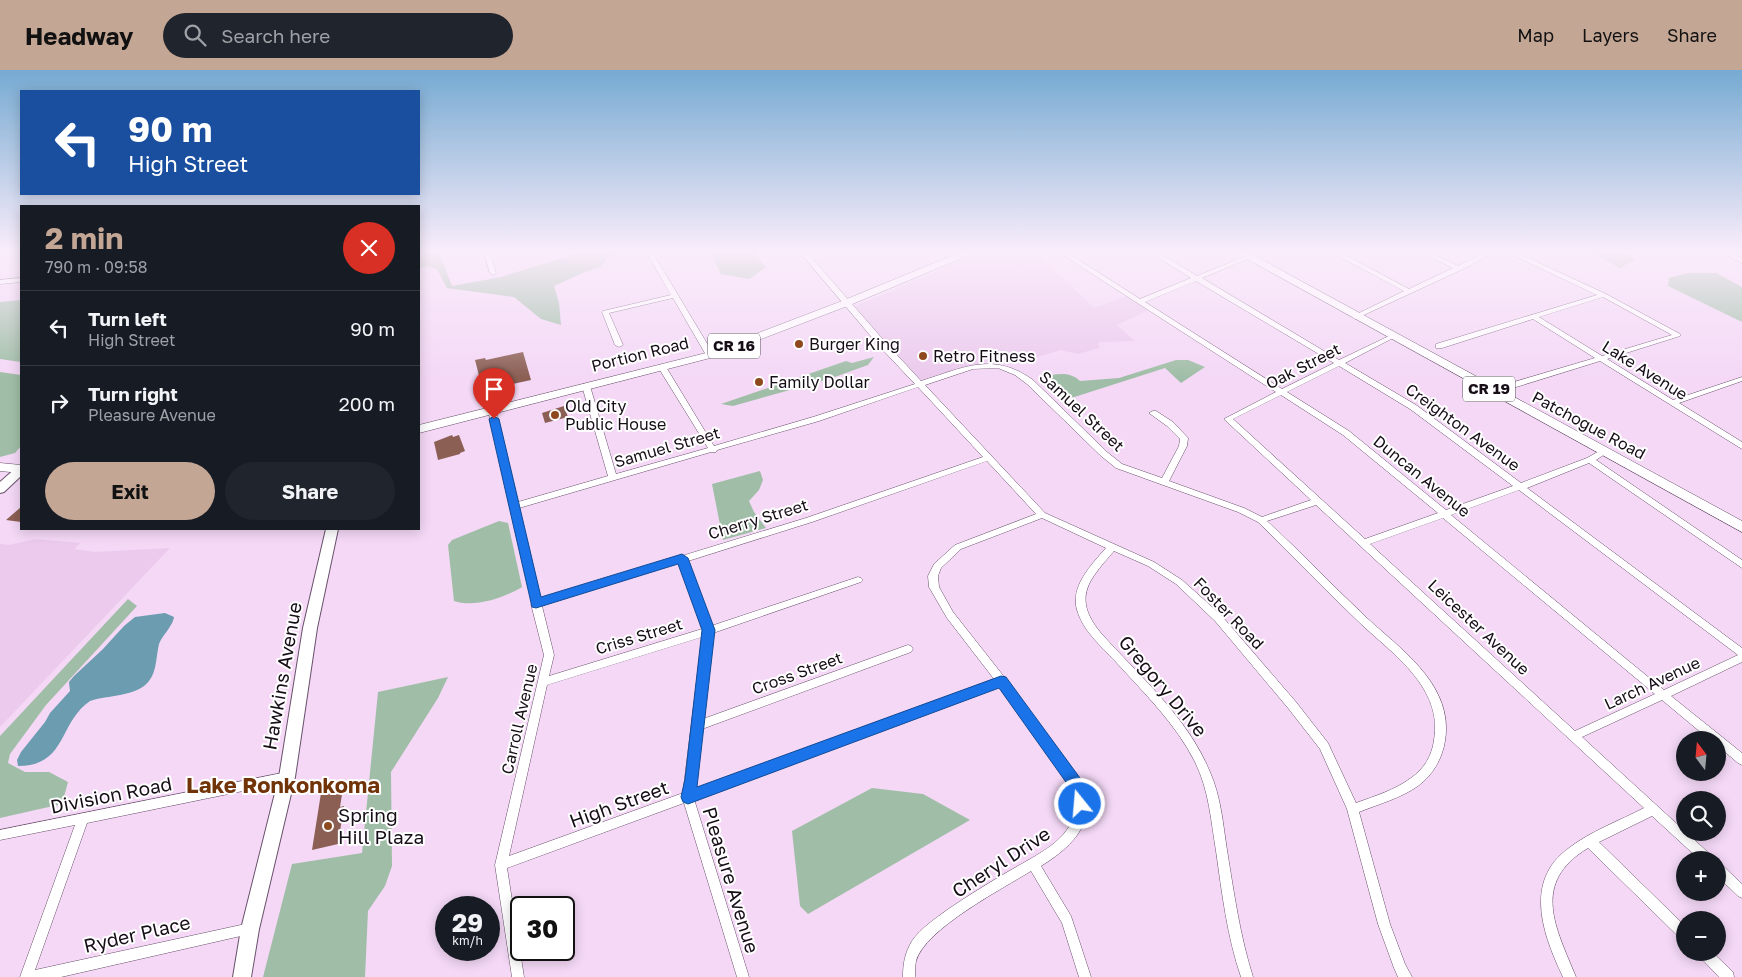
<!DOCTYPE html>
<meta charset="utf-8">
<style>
:root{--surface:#171b24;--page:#20242c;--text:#f1f3f6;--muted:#9ea1a6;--line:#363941;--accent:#c4a695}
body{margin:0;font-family:"Golos Text",sans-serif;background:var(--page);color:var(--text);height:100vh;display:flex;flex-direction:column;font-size:19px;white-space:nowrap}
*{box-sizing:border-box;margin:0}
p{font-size:16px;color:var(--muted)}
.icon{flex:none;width:28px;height:28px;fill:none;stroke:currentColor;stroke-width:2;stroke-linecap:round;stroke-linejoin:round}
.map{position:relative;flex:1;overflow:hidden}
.side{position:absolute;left:20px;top:135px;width:400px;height:325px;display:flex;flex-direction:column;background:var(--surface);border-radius:0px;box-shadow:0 2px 12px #0003}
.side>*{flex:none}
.hud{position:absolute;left:20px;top:20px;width:400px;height:105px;border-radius:0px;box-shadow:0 2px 12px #0003;background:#1a4fa0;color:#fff;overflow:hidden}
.needle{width:32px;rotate:344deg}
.tools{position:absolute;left:1676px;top:661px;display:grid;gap:10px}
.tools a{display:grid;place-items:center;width:50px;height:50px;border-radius:50%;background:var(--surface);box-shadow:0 2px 12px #0003;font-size:25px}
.speed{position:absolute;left:435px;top:826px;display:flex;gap:10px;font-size:25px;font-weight:700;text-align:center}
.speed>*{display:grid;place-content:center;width:65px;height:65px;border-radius:50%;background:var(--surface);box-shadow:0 2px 12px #0003;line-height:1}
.speed small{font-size:12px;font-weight:400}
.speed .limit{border:2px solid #111;border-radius:8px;background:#fff;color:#111}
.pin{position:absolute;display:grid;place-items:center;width:42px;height:42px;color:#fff;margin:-51px -21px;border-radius:50% 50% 50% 0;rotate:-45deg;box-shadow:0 0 5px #0007}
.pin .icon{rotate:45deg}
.me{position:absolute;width:55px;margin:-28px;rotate:343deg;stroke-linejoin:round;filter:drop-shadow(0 0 4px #0008)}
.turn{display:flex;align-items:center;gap:18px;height:105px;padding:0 25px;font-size:22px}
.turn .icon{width:65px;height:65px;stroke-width:2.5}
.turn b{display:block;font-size:35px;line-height:42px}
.round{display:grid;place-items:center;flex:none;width:52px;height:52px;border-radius:26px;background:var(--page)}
.overview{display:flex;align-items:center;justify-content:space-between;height:85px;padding:0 25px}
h1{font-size:30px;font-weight:700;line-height:38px;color:var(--accent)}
.button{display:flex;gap:10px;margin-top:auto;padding:10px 25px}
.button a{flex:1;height:58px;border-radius:30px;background:var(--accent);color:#111;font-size:20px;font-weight:700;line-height:58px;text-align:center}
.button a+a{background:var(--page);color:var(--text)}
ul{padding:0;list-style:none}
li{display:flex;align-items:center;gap:15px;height:75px;padding:0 25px;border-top:1px solid var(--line)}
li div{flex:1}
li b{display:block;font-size:19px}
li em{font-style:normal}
header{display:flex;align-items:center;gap:30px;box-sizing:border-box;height:70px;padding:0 25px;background:var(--accent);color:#111}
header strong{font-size:24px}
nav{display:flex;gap:28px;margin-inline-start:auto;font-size:18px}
.search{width:350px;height:45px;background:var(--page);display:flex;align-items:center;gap:12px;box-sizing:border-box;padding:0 18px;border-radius:28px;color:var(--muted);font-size:19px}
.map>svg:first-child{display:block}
.built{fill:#ebcaed}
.green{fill:#a0bea7}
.water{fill:#6b9cb0}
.building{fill:#8b5f54}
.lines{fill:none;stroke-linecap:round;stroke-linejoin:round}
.street-casing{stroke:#68516a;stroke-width:1}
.secondary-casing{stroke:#68516a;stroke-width:2}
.primary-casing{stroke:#68516a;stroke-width:1}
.street{fill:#fff;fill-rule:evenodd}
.secondary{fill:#fff;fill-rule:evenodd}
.primary{fill:#fff;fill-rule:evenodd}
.route{fill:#1a73e8;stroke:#114b97}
.poi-dot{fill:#8e491e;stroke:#fff;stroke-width:2}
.labels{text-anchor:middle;stroke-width:4;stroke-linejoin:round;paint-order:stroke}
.shield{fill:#fff;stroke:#5c565d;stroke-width:1}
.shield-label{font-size:15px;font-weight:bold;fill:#160d17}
.poi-label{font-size:16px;fill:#160d17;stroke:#fff;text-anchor:start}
.street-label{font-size:16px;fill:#160d17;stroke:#fff}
.near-street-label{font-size:19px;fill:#160d17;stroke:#fff}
.near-poi-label{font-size:19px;fill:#160d17;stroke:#fff;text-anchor:start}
.near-quarter-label{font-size:22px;font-weight:bold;fill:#713409;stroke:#fff}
</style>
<header>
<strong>Headway</strong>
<div class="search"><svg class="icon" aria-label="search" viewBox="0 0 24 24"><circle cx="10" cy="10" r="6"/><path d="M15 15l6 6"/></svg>Search here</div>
<nav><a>Map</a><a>Layers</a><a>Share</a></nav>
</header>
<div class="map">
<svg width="1742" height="907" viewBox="0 0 1742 907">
<rect width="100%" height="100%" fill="#f4d8f6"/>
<path class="built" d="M986 180H1034L1094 238 1128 226 1149 240 1117 255 1135 271 1099 272V278L1078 284 1061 280 1027 290 1017 282 921 310 854 237Z
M35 469 81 473 74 479 95 482 170 478 0 657V474L9 475Z"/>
<path class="green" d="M438 180 452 216 501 207 575 184 577 180H633L608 187 601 197 585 202 554 216 559 233 561 255 541 249 514 227 447 218 437 199 428 196 419 198V180Z
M752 180 766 197 749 209 721 204 709 180Z
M1587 180H1625L1635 190 1620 198Z
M1688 203H1716L1742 217V252L1668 216 1669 208Z
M21 230V292L0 289V232Z
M874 287 868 295 829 309 733 336 721 334 846 291 852 293Z
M1176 290H1188L1205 297 1181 313 1165 298 1062 331 1040 307C1055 305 1068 300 1080 311L1119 308Z
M0 302 21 305V376L15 383 0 387Z
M760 401 763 410 759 420 749 431 754 442 766 458 723 470 712 414Z
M499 451 508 453 522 517C504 528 474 538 454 531L448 475 452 470Z
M128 529 137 536 46 635 10 684 8 693 25 702H49L68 712 62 734 0 748V666Z
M448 607 438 628 391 702 392 796 385 816 368 841 365 907H263L292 794 362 783 378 622Z
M872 718 923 724 970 750 808 844 800 836 792 761Z"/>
<path class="water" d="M165 543 174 547C173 556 163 564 159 574 156 586 157 601 149 611 137 627 107 625 90 631 58 653 67 696 18 696L17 690 21 682 45 652 50 643 70 621 69 612 74 606 103 579 124 556 135 547Z"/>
<path class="building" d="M523 282 531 310 495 318 496 320 486 322 483 321 475 290 485 288 486 290Z
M564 336 568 347 545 353 542 343Z
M452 365 453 367 459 365 465 381 460 383V384L438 390 434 372Z
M21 437V452L6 450Z
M343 718 340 737 344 736 338 774 312 780 321 723Z"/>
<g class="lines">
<g class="street-casing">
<path id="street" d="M483 180H489L496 203 495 204 493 205 490 203Z
M645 180H651L714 285 713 287H710L706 285 673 228 609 243 623 275 619 277 615 275 602 242 603 241 671 225Z
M798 180H805L886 273 921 311C963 298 993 281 1033 310L1107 382 1122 394 1162 408 1179 376 1180 369 1167 356 1149 343 1153 341H1156L1173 352 1188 368 1187 376 1169 411 1244 438 1262 447 1311 430 1224 349 1276 322 1055 180H1063L1140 229 1191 208 1146 180H1154L1197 206 1246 186H1250V188L1202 208 1339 290 1389 266H1393V268L1345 293 1416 335 1521 413 1587 388 1601 380H1607L1608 382 1596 390 1742 490V498L1589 393 1527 418 1742 578V592L1671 626 1742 683V695L1738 693 1718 676V670H1710L1662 630 1582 667 1712 786 1714 790H1700L1652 746 1599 772 1685 856V871L1681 869 1588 778C1530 813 1556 858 1576 907H1563C1543 865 1523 811 1569 778 1591 761 1619 751 1644 738L1316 435 1267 451C1302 483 1334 517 1368 549 1403 581 1454 616 1445 671 1442 689 1433 705 1418 716 1401 728 1379 734 1359 742L1390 854 1405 894 1412 907H1398L1394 898 1378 854 1347 739 1320 679 1288 638 1215 551 1176 514 1148 496 1114 481C1089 510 1072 527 1100 562 1139 606 1187 646 1210 702 1221 727 1223 754 1227 780 1234 823 1240 866 1253 907H1241C1227 866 1222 823 1216 781 1211 751 1209 720 1195 692 1176 654 1144 623 1115 591 1101 576 1083 561 1077 540 1070 516 1092 494 1106 478L1042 448 961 479 941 498 938 506 939 517 953 542 1005 608 1081 713C1083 722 1087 734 1086 744 1083 767 1059 785 1041 796L1071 846 1091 907H1079L1062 853 1031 801C1002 819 925 859 916 891 915 896 915 902 915 907H903C903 893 905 883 912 871 921 858 935 849 947 840 972 823 998 807 1025 792 1044 781 1068 768 1074 745 1076 737 1073 724 1070 715L999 616 694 729 749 907H737L684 733 507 798 524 907H512L495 795 544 585 531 534 532 533 488 340 492 338 496 340 518 432 608 406 582 316 583 314H586L590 316 616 404 708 378 658 297 659 295H665L666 297 714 376 813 347 915 314 880 277ZM1196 211 1334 293 1282 319 1145 232ZM1339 296 1410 339 1513 416 1446 440 1349 361 1287 322ZM998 298 1015 305 1027 314 1101 386 1116 398 1238 442 1258 452C1293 486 1326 521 1361 554 1394 585 1443 618 1434 670 1432 686 1424 699 1411 708 1395 720 1375 726 1356 733L1328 673 1296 632 1221 545 1182 510 1154 492 1045 443 925 315 973 299ZM918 317 983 387 806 448 541 529 519 438 711 382H716L717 380 819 351ZM1281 325 1343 365 1438 443 1365 469 1233 349ZM987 391 1036 444 955 475 934 494 928 506 929 517 947 548 994 609 695 719 702 659 911 582 913 579 911 576 908 575 905 576 703 649 713 563 861 512 863 510 861 508 858 507 711 556 688 491 812 452ZM1519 420 1738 585 1664 620 1451 445ZM1443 448 1655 624 1575 661 1370 474ZM679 493 702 559 549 606 554 585 542 536ZM702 567 683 723 509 786 547 615Z
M1327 180H1336L1409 219 1453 198 1416 180H1425L1458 196 1491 180H1500L1461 200 1355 249 1352 247 1353 246 1404 221Z
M1502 180H1511L1606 224 1680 264V266L1607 289 1673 330 1742 307V311L1679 333 1742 372V379L1600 291 1513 318H1507L1506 316 1507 314 1595 288 1533 249 1442 278H1436V274L1597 225ZM1603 227 1672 265 1602 286 1539 247Z
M1717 180H1726L1742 189V193Z
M21 208V212L0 214V210Z
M287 702 291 704 293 707 291 710 287 712 87 753 35 900 250 853 254 855 256 859 254 863 61 907H20L75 755 0 770V760Z
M1718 793 1722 795 1742 814V828L1738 826 1718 807Z
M1697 882H1712L1733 902 1734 907H1719L1699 886Z"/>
</g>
<g class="secondary-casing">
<path id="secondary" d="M21 396V406L4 422 0 423V412L17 397Z
M326 459H338L317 558 295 707 259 859 251 907H233L241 859 279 707 303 558Z"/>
</g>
<g class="primary-casing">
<path id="primary" d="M966 180H981L850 235 714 287 419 363V355L706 283 842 231Z
M1231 180H1244L1742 451V462Z
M0 393 21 395V403L0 401Z"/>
</g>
<use href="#street" class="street"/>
<use href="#secondary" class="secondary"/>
<use href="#primary" class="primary"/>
</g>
<linearGradient id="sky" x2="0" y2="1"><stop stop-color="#76aad2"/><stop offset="0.59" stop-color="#faedfb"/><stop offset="1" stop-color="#faedfb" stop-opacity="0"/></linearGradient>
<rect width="1742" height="307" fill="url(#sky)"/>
<path class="route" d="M494 346 499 349 541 527 682 484 688 488 715 560 697 717 1001 606 1006 607 1080 708 1088 734 1085 738 1080 740 1075 738 1068 715 999 618 688 734 683 732 681 727 685 709 702 560 678 494 536 538 532 537 489 349Z"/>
<g class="poi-dot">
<circle cx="799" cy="274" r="5"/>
<circle cx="923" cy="286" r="5"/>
<circle cx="759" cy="312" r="5"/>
<circle cx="555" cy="345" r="5"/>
<circle cx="328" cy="756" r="5"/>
</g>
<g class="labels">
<g class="shield">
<rect x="708" y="263.5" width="52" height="25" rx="4"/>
<rect x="1463" y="306.5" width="52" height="25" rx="4"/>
</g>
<g class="shield-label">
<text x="734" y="281">CR 16</text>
<text x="1489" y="324">CR 19</text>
</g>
<g class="poi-label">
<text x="809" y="280">Burger King</text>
<text x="933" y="292">Retro Fitness</text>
<text x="769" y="318">Family Dollar</text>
<text x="565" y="342">Old City<tspan x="565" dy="18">Public House</tspan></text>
</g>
<g class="street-label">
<text transform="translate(640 284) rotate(-14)" y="6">Portion Road</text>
<text transform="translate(1303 296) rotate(-27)" y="6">Oak Street</text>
<text transform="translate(1645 300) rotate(32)" y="6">Lake Avenue</text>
<text transform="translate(1082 341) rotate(43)" y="6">Samuel Street</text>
<text transform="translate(1589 355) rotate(28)" y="6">Patchogue Road</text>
<text transform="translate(1463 357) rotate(36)" y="6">Creighton Avenue</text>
<text transform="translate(667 377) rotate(-16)" y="6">Samuel Street</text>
<text transform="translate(1422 406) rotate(39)" y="6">Duncan Avenue</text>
<text transform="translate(758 449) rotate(-17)" y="6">Cherry Street</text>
<text transform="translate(1229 543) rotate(46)" y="6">Foster Road</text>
<text transform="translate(1479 557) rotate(43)" y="6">Leicester Avenue</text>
<text transform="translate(639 566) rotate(-17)" y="6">Criss Street</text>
<text transform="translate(797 603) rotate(-20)" y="6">Cross Street</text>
<text transform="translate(1652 613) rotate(-25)" y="6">Larch Avenue</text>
<text transform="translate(519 649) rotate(-77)" y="6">Carroll Avenue</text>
</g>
<g class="near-street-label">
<text transform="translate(282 606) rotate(-80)" y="7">Hawkins Avenue</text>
<text transform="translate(1163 616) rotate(50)" y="7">Gregory Drive</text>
<text transform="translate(111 725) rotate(-11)" y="7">Division Road</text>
<text transform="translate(619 734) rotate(-20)" y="7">High Street</text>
<text transform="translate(1001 792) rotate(-33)" y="7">Cheryl Drive</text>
<text transform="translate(731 810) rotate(73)" y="7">Pleasure Avenue</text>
<text transform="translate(137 864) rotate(-13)" y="7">Ryder Place</text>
</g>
<g class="near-poi-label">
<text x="338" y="752">Spring<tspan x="338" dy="22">Hill Plaza</tspan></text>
</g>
<g class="near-quarter-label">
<text x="283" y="723">Lake Ronkonkoma</text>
</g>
</g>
</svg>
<div class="tools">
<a><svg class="needle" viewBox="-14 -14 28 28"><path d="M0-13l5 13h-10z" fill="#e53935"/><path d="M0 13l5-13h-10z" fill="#9ea1a6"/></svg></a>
<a><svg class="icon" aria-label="search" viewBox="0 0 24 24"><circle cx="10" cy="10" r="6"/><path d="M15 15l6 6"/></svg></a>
<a>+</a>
<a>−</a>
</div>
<div class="speed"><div>29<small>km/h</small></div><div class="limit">30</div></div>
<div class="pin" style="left:494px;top:349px;background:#d93025"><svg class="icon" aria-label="arrive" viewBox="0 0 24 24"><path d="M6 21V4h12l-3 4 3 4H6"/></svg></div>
<svg class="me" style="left:1080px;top:734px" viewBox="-20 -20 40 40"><circle r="17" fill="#1a73e8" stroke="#fff" stroke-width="3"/><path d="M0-11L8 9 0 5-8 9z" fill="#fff"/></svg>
<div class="hud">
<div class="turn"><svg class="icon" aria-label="left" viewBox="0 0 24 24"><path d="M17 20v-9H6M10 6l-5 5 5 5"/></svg><div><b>90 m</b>High Street</div></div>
</div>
<section class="side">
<div class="overview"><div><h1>2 min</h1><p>790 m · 09:58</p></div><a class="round" style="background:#d93025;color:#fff"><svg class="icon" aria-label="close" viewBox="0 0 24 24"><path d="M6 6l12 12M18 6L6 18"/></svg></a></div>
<ul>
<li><svg class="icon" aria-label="left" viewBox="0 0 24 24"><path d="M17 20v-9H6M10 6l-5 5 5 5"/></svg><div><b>Turn left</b><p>High Street</p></div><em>90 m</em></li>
<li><svg class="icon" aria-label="right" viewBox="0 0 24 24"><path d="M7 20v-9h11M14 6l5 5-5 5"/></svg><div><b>Turn right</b><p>Pleasure Avenue</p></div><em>200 m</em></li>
</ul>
<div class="button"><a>Exit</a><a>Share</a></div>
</section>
</div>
